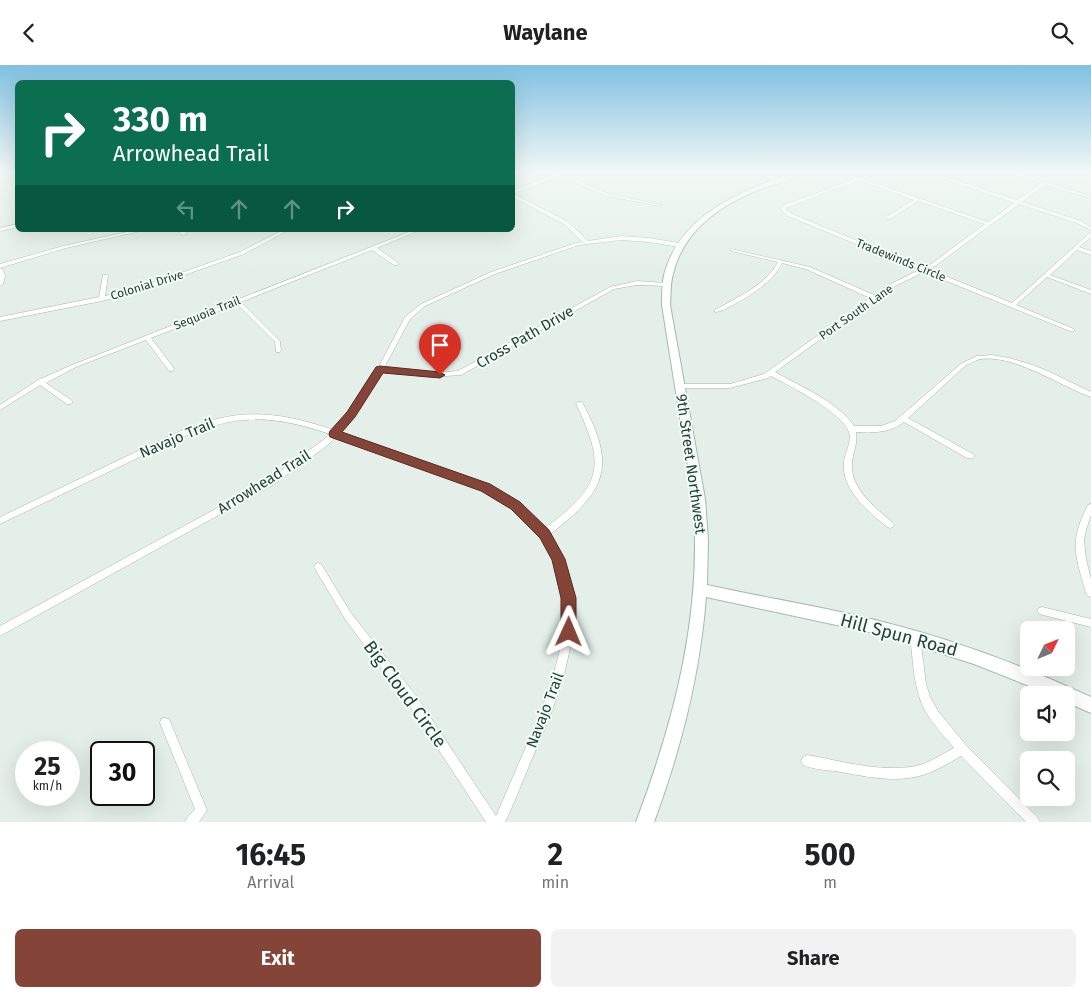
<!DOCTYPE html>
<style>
:root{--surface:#fff;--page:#f2f2f2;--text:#202124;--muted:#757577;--accent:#844438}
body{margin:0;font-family:"Fira Sans",sans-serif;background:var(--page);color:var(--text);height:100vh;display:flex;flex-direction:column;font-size:19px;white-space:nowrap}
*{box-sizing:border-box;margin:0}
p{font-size:16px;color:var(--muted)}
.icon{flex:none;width:28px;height:28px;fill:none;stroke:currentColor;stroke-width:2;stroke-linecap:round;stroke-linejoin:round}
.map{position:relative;height:757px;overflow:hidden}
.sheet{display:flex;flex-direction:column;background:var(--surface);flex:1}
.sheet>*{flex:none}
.guide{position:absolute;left:15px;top:15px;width:500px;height:152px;border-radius:8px;box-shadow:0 5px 20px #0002;background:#0b6e4f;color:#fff;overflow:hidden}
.needle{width:32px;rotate:47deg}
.buttons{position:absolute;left:1020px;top:556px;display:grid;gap:10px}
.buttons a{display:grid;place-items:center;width:55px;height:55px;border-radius:8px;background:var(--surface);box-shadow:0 5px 20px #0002;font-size:25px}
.speed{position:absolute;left:15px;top:676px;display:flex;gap:10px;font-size:25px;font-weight:700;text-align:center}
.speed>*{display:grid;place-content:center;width:65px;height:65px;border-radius:50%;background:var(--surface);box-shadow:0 5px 20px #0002;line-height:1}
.speed small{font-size:12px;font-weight:400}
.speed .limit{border:2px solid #111;border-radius:8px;background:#fff;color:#111}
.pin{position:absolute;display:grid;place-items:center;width:42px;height:42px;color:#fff;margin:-51px -21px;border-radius:50% 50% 50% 0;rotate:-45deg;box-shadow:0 0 5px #0007}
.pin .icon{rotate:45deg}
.me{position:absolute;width:55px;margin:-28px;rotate:1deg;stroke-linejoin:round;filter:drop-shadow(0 0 4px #0008)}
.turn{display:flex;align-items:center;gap:18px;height:105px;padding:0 15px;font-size:22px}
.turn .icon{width:65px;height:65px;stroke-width:2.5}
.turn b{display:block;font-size:35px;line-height:42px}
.lanes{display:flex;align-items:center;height:48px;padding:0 15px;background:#0003;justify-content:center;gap:25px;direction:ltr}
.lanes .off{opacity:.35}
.eta{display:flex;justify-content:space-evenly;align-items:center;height:85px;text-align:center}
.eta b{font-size:30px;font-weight:700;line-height:35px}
.button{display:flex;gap:10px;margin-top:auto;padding:10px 15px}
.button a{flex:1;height:58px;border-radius:8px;background:var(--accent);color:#fff;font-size:20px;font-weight:700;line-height:58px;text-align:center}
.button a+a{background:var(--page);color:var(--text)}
header{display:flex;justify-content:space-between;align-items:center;height:65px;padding:0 15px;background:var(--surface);font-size:22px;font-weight:700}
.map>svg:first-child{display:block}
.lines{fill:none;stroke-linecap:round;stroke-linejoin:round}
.street-casing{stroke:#a5b8af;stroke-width:1}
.secondary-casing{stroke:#a0bcb0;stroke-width:2}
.street{fill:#fff;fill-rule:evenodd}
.secondary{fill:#fff;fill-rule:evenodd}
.route{fill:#844438;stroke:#562c24}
.labels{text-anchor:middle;stroke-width:4;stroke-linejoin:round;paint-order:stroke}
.far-street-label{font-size:12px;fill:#204337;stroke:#f4faf7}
.street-label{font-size:15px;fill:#204337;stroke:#f4faf7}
.near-street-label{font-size:18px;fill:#204337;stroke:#f4faf7}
</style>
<header><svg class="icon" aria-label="back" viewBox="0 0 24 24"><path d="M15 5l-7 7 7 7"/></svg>Waylane<svg class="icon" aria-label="search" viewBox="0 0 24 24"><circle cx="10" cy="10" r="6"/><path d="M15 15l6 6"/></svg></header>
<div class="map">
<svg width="1091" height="757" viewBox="0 0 1091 757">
<rect width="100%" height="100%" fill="#e3efe8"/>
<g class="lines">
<g class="street-casing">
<path id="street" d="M557 108H564L563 109 609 129 662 140 660 141 606 131 559 111 514 129 568 157 588 176 621 171 649 173 679 178 682 180 679 182 649 177 621 175 579 180 495 209 425 241 410 254 384 303 430 308 458 306 610 222 637 216 666 218 669 220 668 221 637 220 614 224 461 310 430 312 382 307C369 328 357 350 340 367L400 389 460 409 490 421 517 437 545 463C601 421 607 403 576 339L578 337H582C618 403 605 427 549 470 560 487 570 505 572 526 579 587 553 646 529 701 521 720 514 739 505 757H486L409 640 345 554 314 502 315 499 318 498 321 499 351 548 417 632 496 751 538 654 550 622 559 589 564 556 563 524 555 494 539 467 511 441 498 433 484 426 455 413 394 393 336 371 328 380 273 420 0 571V561L267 416 322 376 330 369C267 348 233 349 173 376L0 459V452L167 372C231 343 268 343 334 365L341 357 357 336 377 305 405 252 421 239 491 207 576 178 583 177 564 159 512 132V126Z
M840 108C847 108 853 112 858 112 863 112 870 108 876 108L863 114 988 157 1014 138 926 108H933L1017 135 1041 118 1009 108H1016L1091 131V133L1045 120 1022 137 1081 156 1091 162V165L1077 158 1019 139 935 201 928 204 1012 238 1091 167V172L1079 182 1091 186V190L1077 185 1050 210 1091 225V229L1047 212 1016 240 1074 264V266H1070L924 207 893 222 775 307C800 321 838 337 854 361H881L895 356 962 298 977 291 992 290 1009 293 1030 299 1048 306 1091 327V332C1061 322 1010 286 977 295 973 297 970 299 966 300L908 353 973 389 974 391 973 393H967L904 357C891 368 872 368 856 367 858 378 853 387 852 398 850 424 875 442 893 458L894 460 893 462 890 463 887 462C868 446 841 425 844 397 845 387 852 377 849 367 842 347 790 321 771 311L768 313 730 323H680L677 321 680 319H730L764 309 870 233 806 204 782 198C772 218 752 229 733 240 727 243 721 247 715 247V245C737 232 765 221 778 197L731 186V184L810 202 874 230 889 220 919 205 788 151 781 145V142L784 140 854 114ZM859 115 914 135 886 152V154H890L918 136 985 159 931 199 924 203 792 149 785 144 788 142Z
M18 159V162L0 166V163Z
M136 165H145L66 183 0 203V199L63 181Z
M177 165H182L187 169 182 170Z
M283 165H289L244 189 145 224 102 236 0 256V252L99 232 103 210H107L108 211 105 231 141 222 240 187Z
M414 165H420L377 183 398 198V200H394L372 185 241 237 280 276 281 286 280 287H276L275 277 237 239 151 273 173 302 174 304 173 306H169L146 275 76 302 46 318 71 335 73 337 71 339H67L40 320 0 345V340L38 315 72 300Z
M0 203 3 205 5 211 3 219 0 221Z
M1091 439V450L1086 465 1084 475 1086 494 1091 514V532L1088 531 1086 528C1075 490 1069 476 1088 440Z
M1042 542 1091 554V562L1039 549 1037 546 1039 543Z
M915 567 918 569 920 572 926 619 930 632 938 646 966 680 1038 753 1040 757H1026L961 691C949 698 936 706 923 710 897 718 867 712 841 707 829 705 815 705 803 700L801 696 803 692 807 690C842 696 888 710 923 699 934 695 944 688 954 683 942 668 926 653 920 634 913 615 913 592 910 572L912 569Z
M165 653 169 654 207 745 199 757H185L187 753 195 744 160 658 161 654Z"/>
</g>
<g class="secondary-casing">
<path id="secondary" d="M759 108H768L778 113 792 108H802C789 117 771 120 756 126 717 142 683 167 673 209 670 219 671 230 670 240L705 434 708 475 707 520C766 533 825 542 883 557 955 575 1024 601 1091 632V648L1066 637V630H1052L974 599 883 570 706 532C700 610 681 684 654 757H636C675 654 703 546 693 435 691 414 686 392 683 371 676 328 669 284 662 240 662 230 662 219 664 210 678 157 724 134 772 115Z"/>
</g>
<use href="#street" class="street"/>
<use href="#secondary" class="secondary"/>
</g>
<linearGradient id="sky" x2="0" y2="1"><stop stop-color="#80c0e2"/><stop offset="0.5" stop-color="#f2f8f5"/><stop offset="1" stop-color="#f2f8f5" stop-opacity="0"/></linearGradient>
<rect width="1091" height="214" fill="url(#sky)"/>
<path class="route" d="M380 301 440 307 445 310 440 313 383 308 355 352 342 367 490 419 520 437 549 465 565 494 576 533V567L574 572 569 574 564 572 561 567V533L552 495 540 473 511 444 481 426 330 372 329 369 330 366 347 347 376 302Z"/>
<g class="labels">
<g class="far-street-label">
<text transform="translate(901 195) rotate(22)" y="4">Tradewinds Circle</text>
<text transform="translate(147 220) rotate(-17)" y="4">Colonial Drive</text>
<text transform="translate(856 247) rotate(-35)" y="4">Port South Lane</text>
<text transform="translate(207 248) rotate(-22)" y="4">Sequoia Trail</text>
</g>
<g class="street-label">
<text transform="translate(525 272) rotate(-30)" y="5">Cross Path Drive</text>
<text transform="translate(177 373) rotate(-23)" y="5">Navajo Trail</text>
<text transform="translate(691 399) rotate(82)" y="5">9th Street Northwest</text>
<text transform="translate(264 417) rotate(-32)" y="5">Arrowhead Trail</text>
<text transform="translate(545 645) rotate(-69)" y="5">Navajo Trail</text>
</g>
<g class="near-street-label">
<text transform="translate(899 570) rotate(15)" y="6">Hill Spun Road</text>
<text transform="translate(405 629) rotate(54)" y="6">Big Cloud Circle</text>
</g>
</g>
</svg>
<div class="buttons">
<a><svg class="needle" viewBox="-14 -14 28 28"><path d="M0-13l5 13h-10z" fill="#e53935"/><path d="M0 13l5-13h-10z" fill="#757577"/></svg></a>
<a><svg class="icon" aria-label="sound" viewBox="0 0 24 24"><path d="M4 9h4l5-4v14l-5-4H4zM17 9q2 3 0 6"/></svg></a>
<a><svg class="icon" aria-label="search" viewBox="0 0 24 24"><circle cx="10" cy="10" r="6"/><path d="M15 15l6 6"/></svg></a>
</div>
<div class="speed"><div>25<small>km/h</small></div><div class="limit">30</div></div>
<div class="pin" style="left:440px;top:310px;background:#d93025"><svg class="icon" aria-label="arrive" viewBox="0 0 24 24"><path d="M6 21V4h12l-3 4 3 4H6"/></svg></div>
<svg class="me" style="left:569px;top:567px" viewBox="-20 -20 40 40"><path d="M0-17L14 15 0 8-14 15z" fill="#844438" stroke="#fff" stroke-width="4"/></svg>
<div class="guide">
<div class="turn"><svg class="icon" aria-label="right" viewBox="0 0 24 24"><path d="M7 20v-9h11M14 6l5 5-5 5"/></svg><div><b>330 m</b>Arrowhead Trail</div></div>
<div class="lanes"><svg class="icon off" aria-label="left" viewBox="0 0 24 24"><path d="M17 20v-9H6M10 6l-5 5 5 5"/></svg><svg class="icon off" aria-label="ahead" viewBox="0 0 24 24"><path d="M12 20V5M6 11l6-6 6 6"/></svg><svg class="icon off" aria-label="ahead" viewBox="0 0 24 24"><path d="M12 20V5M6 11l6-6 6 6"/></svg><svg class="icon" aria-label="right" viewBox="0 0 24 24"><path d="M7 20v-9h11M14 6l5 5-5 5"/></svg></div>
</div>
</div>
<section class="sheet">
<div class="eta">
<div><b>16:45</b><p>Arrival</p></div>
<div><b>2</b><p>min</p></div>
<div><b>500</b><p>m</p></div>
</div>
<div class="button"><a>Exit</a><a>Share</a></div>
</section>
